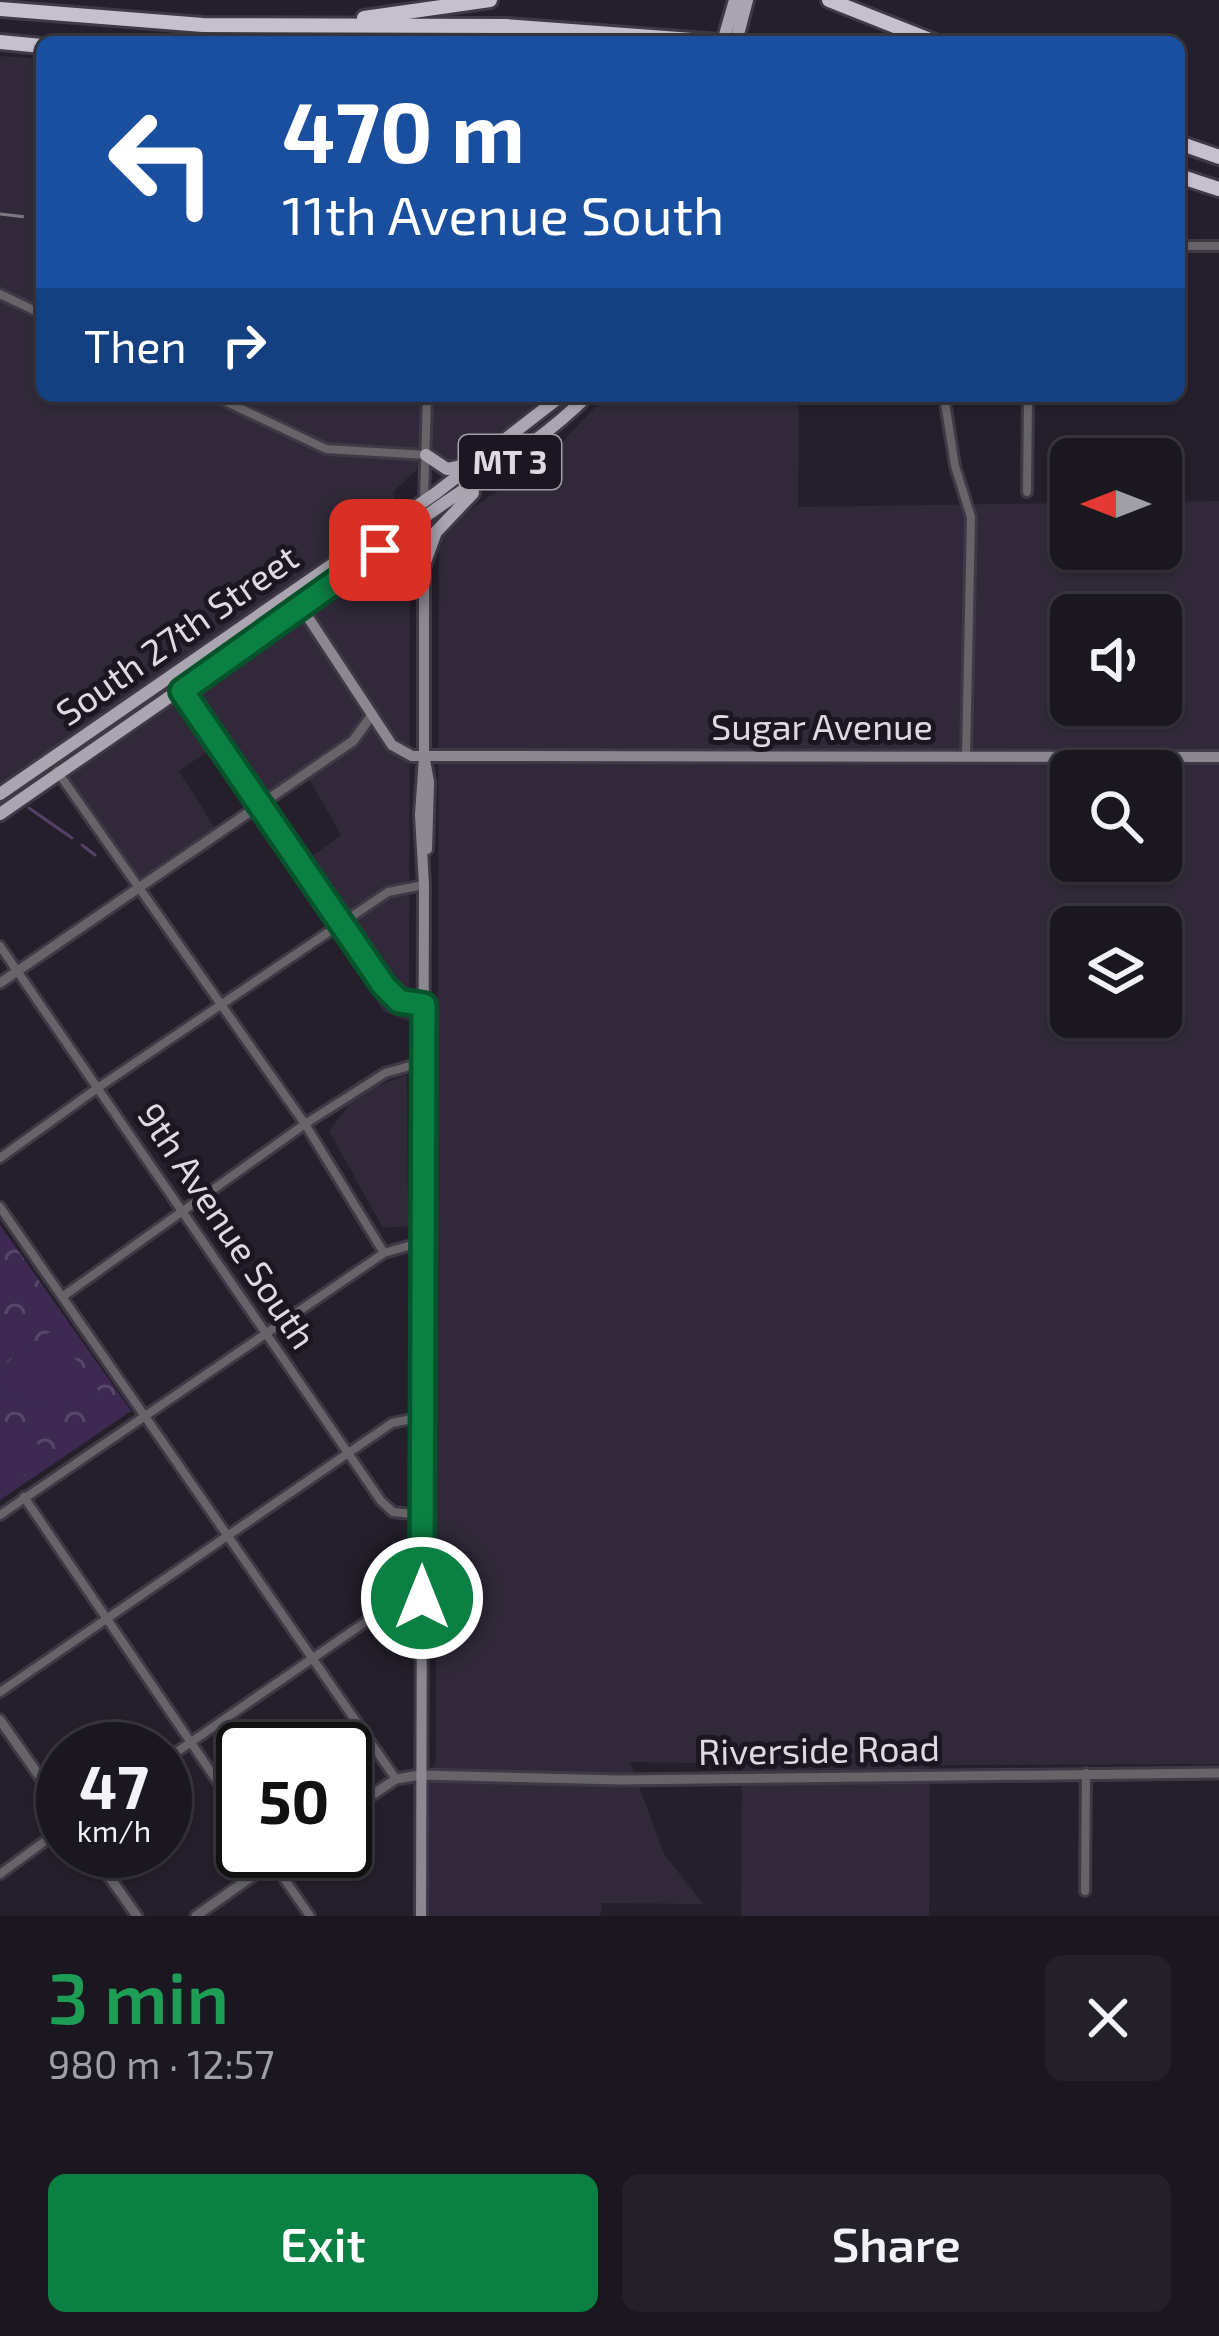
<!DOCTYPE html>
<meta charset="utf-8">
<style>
:root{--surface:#1b1720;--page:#242029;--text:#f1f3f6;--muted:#a09fa5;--line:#39363e;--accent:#0b8043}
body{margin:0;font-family:"Exo 2",sans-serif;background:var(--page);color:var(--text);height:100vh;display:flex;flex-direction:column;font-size:45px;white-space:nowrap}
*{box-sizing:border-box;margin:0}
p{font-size:39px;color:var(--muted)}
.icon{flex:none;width:66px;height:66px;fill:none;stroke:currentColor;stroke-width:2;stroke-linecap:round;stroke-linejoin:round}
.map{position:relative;height:1916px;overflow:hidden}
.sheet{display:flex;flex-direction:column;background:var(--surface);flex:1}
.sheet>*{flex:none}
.top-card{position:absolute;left:36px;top:36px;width:1149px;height:366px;border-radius:18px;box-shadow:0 3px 9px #0004,0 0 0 3px var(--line);background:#1a4fa0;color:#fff;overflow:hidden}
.needle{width:78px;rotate:270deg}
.buttons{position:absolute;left:1050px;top:438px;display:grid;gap:24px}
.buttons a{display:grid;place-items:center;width:132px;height:132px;border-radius:18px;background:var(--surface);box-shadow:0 3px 9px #0004,0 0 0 3px var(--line);font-size:60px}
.speed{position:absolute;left:36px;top:1722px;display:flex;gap:24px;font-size:60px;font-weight:700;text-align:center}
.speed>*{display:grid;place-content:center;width:156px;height:156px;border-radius:50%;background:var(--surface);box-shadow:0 3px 9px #0004,0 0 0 3px var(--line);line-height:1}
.speed small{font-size:30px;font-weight:400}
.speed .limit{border:6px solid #111;border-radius:18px;background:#fff;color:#111}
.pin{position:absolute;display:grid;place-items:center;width:102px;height:102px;color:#fff;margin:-51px;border-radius:24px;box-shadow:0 6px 18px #0006}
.me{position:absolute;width:132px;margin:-66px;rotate:0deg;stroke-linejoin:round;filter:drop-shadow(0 0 9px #0008)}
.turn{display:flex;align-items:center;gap:42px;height:252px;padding:0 48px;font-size:54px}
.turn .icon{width:156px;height:156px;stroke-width:2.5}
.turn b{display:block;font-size:84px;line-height:102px}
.then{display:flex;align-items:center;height:114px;padding:0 48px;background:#0003;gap:24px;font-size:45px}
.round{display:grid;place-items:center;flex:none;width:126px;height:126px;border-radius:18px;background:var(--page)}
.overview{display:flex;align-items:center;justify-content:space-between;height:204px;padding:0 48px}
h1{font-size:72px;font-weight:600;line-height:90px;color:#1e9e55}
.cta{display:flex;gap:24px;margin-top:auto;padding:24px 48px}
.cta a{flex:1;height:138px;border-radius:18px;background:var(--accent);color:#fff;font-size:48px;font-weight:600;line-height:138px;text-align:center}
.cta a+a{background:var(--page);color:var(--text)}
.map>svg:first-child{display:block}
.built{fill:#312939;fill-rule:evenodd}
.forest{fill:url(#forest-crowns)}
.garden{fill:#3d2952}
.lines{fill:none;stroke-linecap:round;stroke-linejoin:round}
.stream{stroke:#564166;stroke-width:3}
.minor-casing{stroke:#3e3945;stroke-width:14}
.tertiary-casing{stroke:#3e3945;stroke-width:15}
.secondary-casing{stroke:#3e3945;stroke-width:16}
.primary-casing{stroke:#3e3945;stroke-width:18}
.motorway-casing{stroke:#3e3945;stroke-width:20}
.minor{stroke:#666369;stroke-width:8}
.tertiary{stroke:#666369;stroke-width:9}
.secondary{stroke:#8c8892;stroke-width:10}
.primary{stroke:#aaa5b1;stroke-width:12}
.motorway{stroke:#c5bfce;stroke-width:14}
.rail{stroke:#7d7983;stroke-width:3;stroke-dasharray:24 12;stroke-linecap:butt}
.route-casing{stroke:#07532c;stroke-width:30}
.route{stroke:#0b8043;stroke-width:21}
.labels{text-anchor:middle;stroke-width:10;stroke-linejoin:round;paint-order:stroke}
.shield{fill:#1b1621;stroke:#a49fa8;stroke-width:3}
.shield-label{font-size:33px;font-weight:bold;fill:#dedae2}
.street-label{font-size:36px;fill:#dedae2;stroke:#1b1621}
</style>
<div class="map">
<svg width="1219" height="1916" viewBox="0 0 1219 1916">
<defs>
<pattern id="forest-crowns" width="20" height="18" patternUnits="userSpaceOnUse" patternTransform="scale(3)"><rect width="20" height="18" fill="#3d2952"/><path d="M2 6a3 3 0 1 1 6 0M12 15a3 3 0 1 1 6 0" fill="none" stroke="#59476b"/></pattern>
</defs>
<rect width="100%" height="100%" fill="#241f2b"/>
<path class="built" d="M0 56 42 59V396H547L462 461 445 464 433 454 393 492 410 561 409 1022 383 1011 296 868 341 835 306 773 258 805 217 745 179 771 218 833 140 887 58 774 0 814Z
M606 396H799L798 507 1071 503V549H1161V502L1219 501V1764L930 1765 929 1916H741L742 1764 630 1762 664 1854 703 1904 602 1903 600 1916H427L426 1791 436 1760 439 539 450 523 547 458ZM1071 615H1161V705H1071ZM1071 771H1161V861H1071ZM1071 927H1161V1017H1071Z
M407 1075 408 1226 383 1228 329 1131 357 1094Z"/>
<path class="forest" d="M0 1225 131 1411 0 1500Z"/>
<path class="garden" d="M50 1332 58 1335 100 1393C66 1414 33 1414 1 1388L0 1367Z
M20 1418 45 1454 44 1462 6 1487 0 1479V1430Z"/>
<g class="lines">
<path class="stream" d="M29 808 72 838
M82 845 95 855"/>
<g class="minor-casing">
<path id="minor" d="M1179 246H1219
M0 294 42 314
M214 396 326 449 426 455
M944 396 955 466 971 517 966 756
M1027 492 1028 396
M424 501 427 396
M182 691 384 986 399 1001 424 1005
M57 771 305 1124 384 1253
M0 946 381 1501 393 1512 422 1515
M0 1158 99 1087 388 892 424 885
M0 1207 396 1779
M62 1297 305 1124 385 1073 424 1062
M24 1497 243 1819
M0 1515 384 1253 422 1242
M0 1692 392 1423 421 1417
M165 1760 393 1603 422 1598
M265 1851 310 1916
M0 1874 63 1828
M1085 1891 1086 1773"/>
</g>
<g class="tertiary-casing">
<path id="tertiary" d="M0 983 353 741 372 715
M0 1720 63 1810
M345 1813 396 1779 420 1775 621 1780 1219 1773
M91 1851 137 1916
M196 1916 288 1851"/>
</g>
<g class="secondary-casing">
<path id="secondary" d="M296 599 392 745 412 756 1219 757
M425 760 429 782 427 849
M421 1916 424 885 420 815 424 757V516"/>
</g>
<g class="primary-casing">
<path id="primary" d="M723 42 735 0
M736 42 747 0
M426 455 447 469 468 465
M387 547C404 541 416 547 423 564
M424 565 436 532 473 493
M0 794 436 493 561 396
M0 814C140 717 281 621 419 521 476 479 536 447 587 396"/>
</g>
<g class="motorway-casing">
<path id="motorway" d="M829 0 935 42
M0 9 203 25 506 26 719 42
M364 18 490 0
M0 42 42 46
M1179 143 1219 157
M1179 176 1219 189"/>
</g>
<use href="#minor" class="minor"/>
<use href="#tertiary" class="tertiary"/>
<use href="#secondary" class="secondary"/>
<use href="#primary" class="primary"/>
<use href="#motorway" class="motorway"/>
<path class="rail" d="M0 214 42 219"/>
</g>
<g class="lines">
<g class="route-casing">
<path id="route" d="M380 550 182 691 384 986 399 1001 424 1005 422 1598"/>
</g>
<use href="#route" class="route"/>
</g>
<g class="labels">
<rect class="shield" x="459" y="435" width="102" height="54" rx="9"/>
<g class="shield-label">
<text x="510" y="474">MT 3</text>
</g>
<g class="street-label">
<text transform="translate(177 635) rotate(-35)" y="13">South 27th Street</text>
<text x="822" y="740">Sugar Avenue</text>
<text transform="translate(227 1226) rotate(56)" y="13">9th Avenue South</text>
<text transform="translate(819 1750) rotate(-1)" y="13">Riverside Road</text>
</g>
</g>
</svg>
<div class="buttons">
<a><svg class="needle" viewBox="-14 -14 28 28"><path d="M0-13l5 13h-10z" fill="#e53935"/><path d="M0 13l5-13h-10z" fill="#a09fa5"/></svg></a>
<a><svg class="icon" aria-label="sound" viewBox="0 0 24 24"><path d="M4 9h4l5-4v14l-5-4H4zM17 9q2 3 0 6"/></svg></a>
<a><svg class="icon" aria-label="search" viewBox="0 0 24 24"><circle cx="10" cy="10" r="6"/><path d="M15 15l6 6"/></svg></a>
<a><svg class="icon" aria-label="layers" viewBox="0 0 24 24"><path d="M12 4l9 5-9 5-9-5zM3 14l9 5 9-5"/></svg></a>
</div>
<div class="speed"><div>47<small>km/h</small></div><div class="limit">50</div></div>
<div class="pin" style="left:380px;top:550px;background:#d93025"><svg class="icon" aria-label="arrive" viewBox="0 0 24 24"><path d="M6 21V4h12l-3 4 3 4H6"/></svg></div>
<svg class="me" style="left:422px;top:1598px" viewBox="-20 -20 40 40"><circle r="17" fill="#0b8043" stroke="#fff" stroke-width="3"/><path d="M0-11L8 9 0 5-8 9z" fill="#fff"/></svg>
<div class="top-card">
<div class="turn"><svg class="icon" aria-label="left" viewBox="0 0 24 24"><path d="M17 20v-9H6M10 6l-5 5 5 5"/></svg><div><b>470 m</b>11th Avenue South</div></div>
<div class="then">Then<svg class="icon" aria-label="right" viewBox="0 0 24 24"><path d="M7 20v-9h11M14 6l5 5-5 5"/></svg></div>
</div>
</div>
<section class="sheet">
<div class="overview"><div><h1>3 min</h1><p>980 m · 12:57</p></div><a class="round"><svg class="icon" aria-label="close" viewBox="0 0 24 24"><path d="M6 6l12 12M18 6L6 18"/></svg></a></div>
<div class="cta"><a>Exit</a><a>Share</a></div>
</section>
